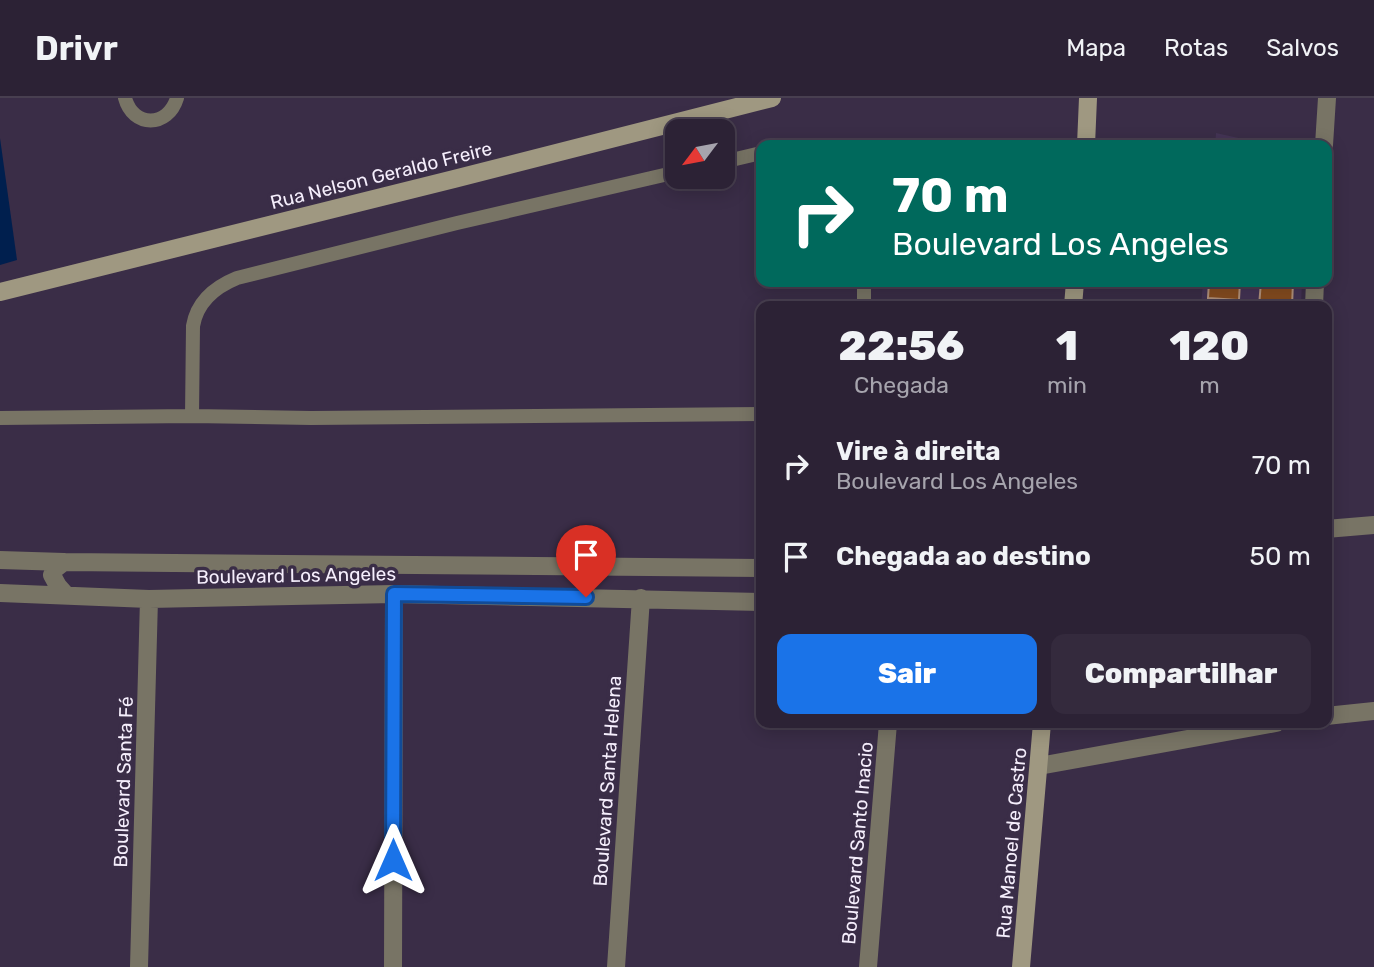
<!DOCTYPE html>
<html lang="pt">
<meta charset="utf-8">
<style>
:root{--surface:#2c2235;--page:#342a3d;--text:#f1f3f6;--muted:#a6a4ad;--line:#483f50;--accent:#1a73e8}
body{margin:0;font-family:Rubik,sans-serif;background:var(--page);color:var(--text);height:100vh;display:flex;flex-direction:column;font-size:26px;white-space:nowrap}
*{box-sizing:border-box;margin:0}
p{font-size:23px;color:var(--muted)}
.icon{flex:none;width:38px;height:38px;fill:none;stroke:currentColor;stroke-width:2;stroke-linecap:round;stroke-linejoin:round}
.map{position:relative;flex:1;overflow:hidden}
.details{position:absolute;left:756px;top:203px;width:576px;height:427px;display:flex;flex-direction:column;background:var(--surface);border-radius:14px;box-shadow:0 4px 18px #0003,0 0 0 2px var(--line)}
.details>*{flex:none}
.guide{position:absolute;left:756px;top:42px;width:576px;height:147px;border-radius:14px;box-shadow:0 4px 18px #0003,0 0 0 2px var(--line);background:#00695c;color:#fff;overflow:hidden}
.needle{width:46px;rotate:238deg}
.buttons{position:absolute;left:665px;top:21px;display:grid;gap:14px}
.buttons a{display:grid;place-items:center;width:70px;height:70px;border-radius:14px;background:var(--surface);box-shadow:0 4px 18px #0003,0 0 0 2px var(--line);font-size:35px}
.pin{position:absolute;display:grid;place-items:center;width:60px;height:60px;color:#fff;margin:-72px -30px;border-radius:50% 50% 50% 0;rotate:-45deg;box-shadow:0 0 7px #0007}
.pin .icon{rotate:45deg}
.me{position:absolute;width:77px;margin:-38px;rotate:0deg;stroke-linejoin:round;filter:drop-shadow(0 0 5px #0008)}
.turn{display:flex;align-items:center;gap:24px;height:147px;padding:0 21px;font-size:32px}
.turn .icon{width:91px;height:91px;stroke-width:2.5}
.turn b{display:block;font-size:49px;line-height:60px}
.eta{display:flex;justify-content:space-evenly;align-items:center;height:119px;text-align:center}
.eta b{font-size:42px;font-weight:800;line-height:49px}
.primary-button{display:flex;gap:14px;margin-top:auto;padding:14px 21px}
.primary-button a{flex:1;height:80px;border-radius:14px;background:var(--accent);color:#fff;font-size:28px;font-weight:800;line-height:80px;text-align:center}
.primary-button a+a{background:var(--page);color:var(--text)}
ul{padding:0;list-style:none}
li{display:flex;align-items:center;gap:21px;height:91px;padding:0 21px}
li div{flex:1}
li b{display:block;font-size:26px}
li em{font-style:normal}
header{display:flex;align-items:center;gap:42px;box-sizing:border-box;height:98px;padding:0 35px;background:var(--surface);border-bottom:2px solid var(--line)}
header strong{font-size:33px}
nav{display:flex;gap:38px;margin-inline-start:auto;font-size:24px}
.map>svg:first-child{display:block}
.built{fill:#443455}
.water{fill:#001f4e}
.building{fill:#864d20;stroke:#b3937d;stroke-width:2}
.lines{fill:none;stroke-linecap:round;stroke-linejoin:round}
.service{stroke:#787465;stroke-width:14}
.minor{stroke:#787465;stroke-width:18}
.tertiary{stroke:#787465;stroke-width:18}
.secondary{stroke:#9f9881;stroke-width:18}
.route-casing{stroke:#114b97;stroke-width:18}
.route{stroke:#1a73e8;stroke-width:12}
.labels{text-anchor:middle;stroke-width:7;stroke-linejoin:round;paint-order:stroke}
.street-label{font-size:19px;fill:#f5eefc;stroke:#3a2d47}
</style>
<header>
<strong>Drivr</strong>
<nav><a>Mapa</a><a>Rotas</a><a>Salvos</a></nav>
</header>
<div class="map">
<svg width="1374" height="869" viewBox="0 0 1374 869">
<rect width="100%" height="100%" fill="#3a2d47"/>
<path class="built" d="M1216 35 1270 47H1215Z
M1203 184H1302L1301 208H1201Z"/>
<path class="water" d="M0 40 17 162 0 167Z"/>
<path class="building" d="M1209 184H1240L1239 202 1208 200Z
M1261 184H1293L1292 208H1259Z"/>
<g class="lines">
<path class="service" d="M125 0C133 30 168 30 177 0
M723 64 761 55
M864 208V184
M192 318 193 228C197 204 215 189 237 180L457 125 677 74
M0 320 192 318 311 320 761 316"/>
<path class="minor" d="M1324 47 1327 0
M1314 208 1315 184
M1326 431 1374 427
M0 462 64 464 761 470
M64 464 55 471 52 477 58 488 66 497
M0 495 149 501 394 496 761 504
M139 869 149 501
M393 869 394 496
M616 869 641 500
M868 869 888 625"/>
<path class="tertiary" d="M1326 618 1374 613
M1039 668 1276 625"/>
<path class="secondary" d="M1086 47 1088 0
M0 194 454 81 772 0
M1073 208 1075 184
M1021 869 1042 625"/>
</g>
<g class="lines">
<g class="route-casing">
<path id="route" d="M393 762 394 496 586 499"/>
</g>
<use href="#route" class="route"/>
</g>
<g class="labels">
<g class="street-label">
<text transform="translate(381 77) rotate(-14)" y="7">Rua Nelson Geraldo Freire</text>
<text transform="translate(296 477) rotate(-1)" y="7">Boulevard Los Angeles</text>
<text transform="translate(607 683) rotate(-86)" y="7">Boulevard Santa Helena</text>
<text transform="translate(123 684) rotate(-88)" y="7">Boulevard Santa Fé</text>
<text transform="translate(857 745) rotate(-85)" y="7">Boulevard Santo Inacio</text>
<text transform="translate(1011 745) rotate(-85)" y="7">Rua Manoel de Castro</text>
</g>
</g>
</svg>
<div class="buttons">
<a><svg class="needle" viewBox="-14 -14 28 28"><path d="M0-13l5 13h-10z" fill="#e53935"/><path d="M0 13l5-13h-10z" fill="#a6a4ad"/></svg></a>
</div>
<div class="pin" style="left:586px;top:499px;background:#d93025"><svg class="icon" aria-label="arrive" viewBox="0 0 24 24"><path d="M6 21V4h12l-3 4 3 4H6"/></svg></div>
<svg class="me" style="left:393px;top:762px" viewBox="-20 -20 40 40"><path d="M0-17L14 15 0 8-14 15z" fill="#1a73e8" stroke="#fff" stroke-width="4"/></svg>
<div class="guide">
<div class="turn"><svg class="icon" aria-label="right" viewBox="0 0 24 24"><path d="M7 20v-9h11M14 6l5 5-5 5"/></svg><div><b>70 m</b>Boulevard Los Angeles</div></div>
</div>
<section class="details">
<div class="eta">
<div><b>22:56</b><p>Chegada</p></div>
<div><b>1</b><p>min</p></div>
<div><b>120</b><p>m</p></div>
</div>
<ul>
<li><svg class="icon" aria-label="right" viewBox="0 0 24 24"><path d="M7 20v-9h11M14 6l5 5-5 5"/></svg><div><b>Vire à direita</b><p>Boulevard Los Angeles</p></div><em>70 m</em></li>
<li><svg class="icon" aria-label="arrive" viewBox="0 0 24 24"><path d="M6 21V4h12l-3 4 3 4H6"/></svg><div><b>Chegada ao destino</b></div><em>50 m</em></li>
</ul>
<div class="primary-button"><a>Sair</a><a>Compartilhar</a></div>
</section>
</div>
